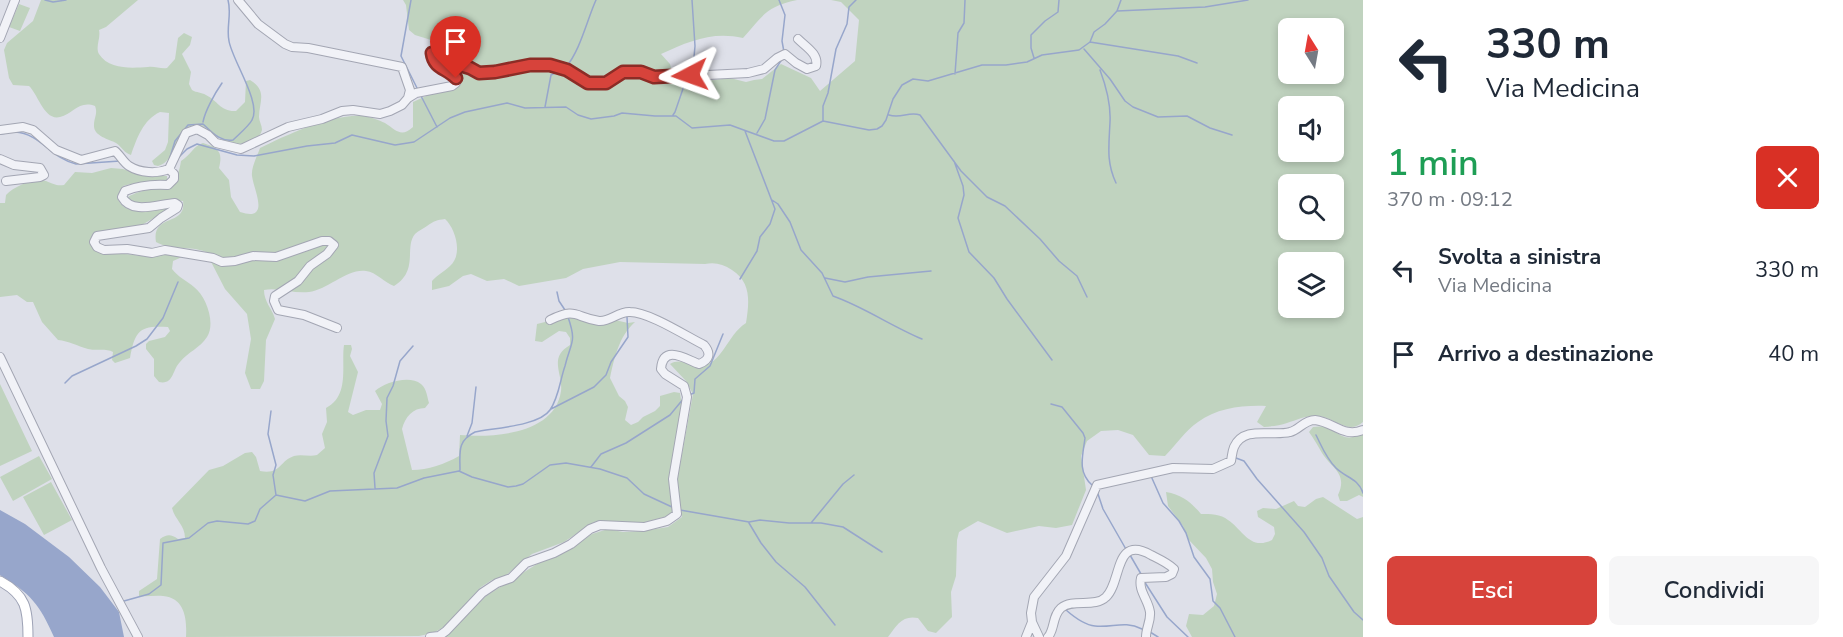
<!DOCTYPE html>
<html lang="it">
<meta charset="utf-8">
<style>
:root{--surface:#fff;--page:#f6f6f7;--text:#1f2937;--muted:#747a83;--accent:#d7433b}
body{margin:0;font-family:"Nunito Sans",sans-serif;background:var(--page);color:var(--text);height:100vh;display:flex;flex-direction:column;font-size:22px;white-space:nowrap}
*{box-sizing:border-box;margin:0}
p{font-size:20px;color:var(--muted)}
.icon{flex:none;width:33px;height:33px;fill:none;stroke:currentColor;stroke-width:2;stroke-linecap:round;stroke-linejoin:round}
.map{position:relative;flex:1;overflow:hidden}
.panel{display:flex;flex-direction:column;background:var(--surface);width:480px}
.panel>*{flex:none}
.top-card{background:#fff;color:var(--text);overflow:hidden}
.needle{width:39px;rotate:349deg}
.fabs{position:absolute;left:1278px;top:18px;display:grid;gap:12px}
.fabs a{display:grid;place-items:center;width:66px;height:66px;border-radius:9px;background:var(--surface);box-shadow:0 3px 9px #0003;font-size:30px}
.pin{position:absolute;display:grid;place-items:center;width:51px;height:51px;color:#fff;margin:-62px -26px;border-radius:50% 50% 50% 0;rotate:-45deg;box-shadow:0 0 6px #0007}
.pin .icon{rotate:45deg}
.me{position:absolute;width:66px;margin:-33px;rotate:266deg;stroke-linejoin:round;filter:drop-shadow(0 0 4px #0008)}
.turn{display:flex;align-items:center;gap:21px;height:126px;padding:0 24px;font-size:27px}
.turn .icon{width:78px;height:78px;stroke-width:2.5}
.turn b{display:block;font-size:42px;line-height:51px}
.round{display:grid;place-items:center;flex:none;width:63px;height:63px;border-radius:9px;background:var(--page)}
.overview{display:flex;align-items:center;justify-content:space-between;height:102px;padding:0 24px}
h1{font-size:36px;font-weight:600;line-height:45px;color:#1e9e55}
.action{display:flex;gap:12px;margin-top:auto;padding:12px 24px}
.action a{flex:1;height:69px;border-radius:9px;background:var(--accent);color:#fff;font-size:24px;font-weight:600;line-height:69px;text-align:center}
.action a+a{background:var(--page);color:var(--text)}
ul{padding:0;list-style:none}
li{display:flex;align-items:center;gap:18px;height:84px;padding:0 24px}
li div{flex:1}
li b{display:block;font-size:22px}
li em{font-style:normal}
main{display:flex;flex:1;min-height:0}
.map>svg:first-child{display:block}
.green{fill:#c0d3bf;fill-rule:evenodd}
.water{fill:#97a6cb}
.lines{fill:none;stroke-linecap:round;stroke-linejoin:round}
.stream{stroke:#97a6cb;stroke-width:1.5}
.minor-casing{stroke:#a3a6b3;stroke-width:10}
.major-casing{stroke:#9da2b5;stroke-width:11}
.minor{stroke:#f1f2f7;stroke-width:8}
.major{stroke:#fff;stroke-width:9}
.route-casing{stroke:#8c2c26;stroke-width:15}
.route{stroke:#d7433b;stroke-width:10}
</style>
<main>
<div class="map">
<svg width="1363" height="637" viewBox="0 0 1363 637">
<rect width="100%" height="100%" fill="#dee0e9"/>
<path class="green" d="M41 0H138L106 27 99 30C101 38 95 47 99 54 109 70 132 68 148 67 154 66 161 69 167 68L175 59 178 38 184 33 192 37 190 45 182 54 191 72 189 84 192 90C197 93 201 92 206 95 218 101 221 112 236 111L245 102 246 81 250 80C268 91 259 102 259 117 259 121 262 125 262 130 260 140 244 144 236 144 217 144 208 120 191 126 173 133 177 161 158 166L154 165 152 161 165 150 168 142 169 113 160 112C143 120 137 138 131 155 124 153 122 147 116 143 109 139 93 136 94 125 94 117 98 114 95 106 79 100 73 114 60 117 44 121 38 94 29 86L13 85 9 78 4 50 7 43 33 21Z
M403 0H797C765 7 764 15 743 38 713 31 689 41 661 54L670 64 674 80 681 83 698 79 706 81 730 78 746 82 754 80 762 79 781 64 811 78 820 91 855 61 859 20 841 2 831 0H1363V422C1350 434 1337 421 1324 417 1311 413 1299 419 1287 423 1280 426 1271 426 1264 427L1257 422 1266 406C1243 405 1217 408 1198 422 1185 431 1176 445 1165 456L1149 455 1133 435 1118 430 1101 431 1087 441 1081 456 1086 490 1072 525 1056 528 1039 526 1007 533 978 521 959 532 957 540 956 576 951 592 952 617 936 633 928 631 918 618C902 615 897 625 888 637H445L486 596 537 564 572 548 592 534 608 529 623 532 643 531 668 527 682 517 677 481 693 394 686 381 670 364C680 358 688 364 698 368 724 363 726 336 746 323 749 303 752 283 732 270 723 264 715 262 705 264L620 262 583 269 566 278 519 286 504 279 487 281 471 274 463 276 449 286 432 290V281C437 275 444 272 450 266 463 255 456 229 445 219 437 220 434 221 427 226 424 228 418 231 415 234 404 247 419 271 394 286 385 283 376 272 366 271 348 268 327 290 309 292 294 294 278 287 264 290 264 302 272 308 275 319L266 340 264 381 260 389H251L245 373 251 339 247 314 225 289 206 252C189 245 172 251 156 242 151 213 187 227 183 201 165 198 146 206 129 201L128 197C156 181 175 200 181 161 190 156 194 145 203 143 219 148 223 152 219 168L229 180 231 197 240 212C271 222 254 191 252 176 251 167 257 157 260 148 286 135 334 113 363 116 370 117 379 120 385 123 396 130 401 138 413 127V102L435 92 458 87 460 79 439 61 431 40 415 35 409 30 406 5ZM1288 28H1334V74H1288ZM1288 106H1334V152H1288ZM1288 184H1334V230H1288ZM1288 262H1334V308H1288Z
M19 4 30 8 20 31 9 27Z
M111 168 123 169 143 176H167V180C153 183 138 181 123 186L117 197C125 219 153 209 170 206L171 208 140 226 96 232 89 242C96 256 111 253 124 254 132 254 140 257 148 256 160 256 171 251 182 257L173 261 172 269C178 277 187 281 194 287 206 296 216 323 207 337 200 348 188 352 180 362 172 370 174 385 159 382L154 376V359L146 349V344L149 341 165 337 170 331 168 327C139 325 135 331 130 358L115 363 112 360 113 352C106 348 97 351 88 349 77 346 69 341 58 340L42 322 33 302H27L17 295 0 297V203H5L6 195C15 186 33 178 46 181 54 184 56 186 64 185L75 172 92 173Z
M573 315 615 320 628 323 635 322C619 336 614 359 610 378L619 396 625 401 628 407 625 420 631 425 638 422 643 417 655 411 660 406V396L674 392 680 393 682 406 673 512 671 515 642 523 608 521 594 522 564 542 532 554 505 576 492 580 481 587 446 626 433 633 419 636 186 637C187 619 185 598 163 596 155 595 147 597 139 596V591L157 579 160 539C167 534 171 534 178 539L185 538C185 525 175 520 172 508L209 470 223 466 245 453 252 452 256 457 260 471C281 475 279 461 294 456 301 454 310 457 317 455L325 448 322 434 327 422 326 408C350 396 341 365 344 345H351L352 349 350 356 358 372 348 412 353 415 366 410H380L382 404 375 391C385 382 410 375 421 384 427 389 427 397 429 403L425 408C413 408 405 417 402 429L412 470C428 470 445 464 459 456L460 435C494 438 555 434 561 391 563 373 548 358 570 345V338L566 332 559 331 542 342 535 341 537 324Z
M0 384 32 451 0 466Z
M1326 426C1342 435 1343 442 1363 434V497L1359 495 1347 501H1340L1338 495C1348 473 1332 469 1322 453 1318 446 1314 439 1309 432L1313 427Z
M39 456 52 479 13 501 0 477Z
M51 482 72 520 44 535 23 497Z
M1166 492C1182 495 1190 501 1201 514 1210 514 1221 514 1228 520 1243 530 1250 551 1272 540L1275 534 1274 527 1258 517 1257 511 1263 508 1276 509 1294 501 1298 506 1305 507 1316 499 1323 497 1357 519 1363 517V637H1192L1186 626 1189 614 1203 615 1214 606 1217 594 1213 582 1212 569 1206 558 1188 539 1183 526 1168 506Z"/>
<path class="water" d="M0 510 25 524 69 557 100 587 119 612 124 637H54C40 605 30 593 0 575Z"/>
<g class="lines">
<path class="stream" d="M45 0 53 2 66 0
M411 0 401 56 418 90
M779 0 785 15 782 41 784 52
M1117 11 1205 7 1248 0
M1090 42 1178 56 1197 63
M1084 49 1110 79 1125 101 1133 107 1158 117 1187 116 1210 128 1232 135
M1034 58 1031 48V35L1045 21 1058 12 1059 0
M566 67C580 51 587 20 596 0
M1100 70C1106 86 1111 104 1110 122 1109 145 1106 162 1116 183
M688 73 694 57 695 46 692 0
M955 74 958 33 964 23 965 0
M420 94 437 127
M545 107 551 75 559 71
M673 115 675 112 686 80
M889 115C901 119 909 111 920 115L961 171 987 197 1005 206 1040 239 1059 261 1077 276 1087 297
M823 121V106L828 93 836 49 847 24 849 7 856 0
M203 122C205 111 215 93 222 83
M15 132C40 133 52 159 76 164L120 161
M757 133 765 119 775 70 782 59
M0 134 7 133
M179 157 187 149 197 144 237 155 254 156 307 146 335 143 352 135 395 145 414 142 450 118 465 112 507 103 525 108 566 107 578 115 591 119 614 116 622 113 655 116H676L692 128 730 125 774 141H784L823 121 869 130 877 129 882 126 886 120 893 99 902 85 913 79 928 81 982 65H1006L1027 62 1042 55 1079 50 1090 42 1094 32 1105 24 1117 11 1121 0
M954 161 963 186 964 195 958 218 969 252 994 278 1007 299 1052 360
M167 167 175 141 188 125 203 124C212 132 220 142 233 140 238 135 249 126 252 120 262 103 232 60 229 41 226 27 232 14 228 0
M772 200 778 204 790 222 801 250 822 273 833 296C864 307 891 326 922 339
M825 278 845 282 868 277 931 271
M740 279 757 251 760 237 770 224 775 209 745 131
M557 292 559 301 565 310
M65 383 72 376 136 346 147 339 163 318 178 282
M689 395 694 393 695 379 710 366 723 334
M1051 404 1062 407 1083 433 1085 438C1083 455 1077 472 1092 485
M551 409 594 387 606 375 611 362 628 337 627 317
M271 411 268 434 276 465 273 475 276 495
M1316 435C1322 447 1326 458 1336 468 1346 478 1358 478 1363 493
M467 436 472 423 476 387
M1236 458 1244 461 1257 479 1304 532 1322 558 1329 576 1354 612 1363 620
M591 467 601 454 626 443 670 415 684 398
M460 470C460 452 457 441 475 432 494 428 539 426 550 410 559 397 560 380 565 366 571 341 577 343 568 317
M1151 476 1163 503 1179 521 1186 533 1194 557 1210 579 1213 601 1220 608 1235 637
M375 488 374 473 388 436 386 421 387 398 393 386 400 361 413 346
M1097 491 1103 509 1127 551
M680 510 749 522 760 520 789 523H821L843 527 882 552
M749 523 761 543 776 562 805 587 835 625
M811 523 843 484 854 475
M1130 555 1141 574
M1144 581 1167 617 1188 637
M124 601 149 594 161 585 163 543 189 538 208 523 217 521 248 524 255 521 260 509 276 495 305 501 330 491 397 488 424 478 459 471 472 477 508 487 516 486 523 484 550 465 566 463 600 469 627 478 644 494 672 507
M1066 610C1074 617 1085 625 1095 626 1113 628 1124 620 1142 629
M1150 632 1158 637"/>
<g class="minor-casing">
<path id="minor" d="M0 38 15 0
M408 98 416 93 452 86 456 83V79C447 69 434 69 432 53L436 52 447 61 484 74 521 66 550 65 567 70 588 83H606L623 72H641L654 77H667L748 73 764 69 777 58 785 54 796 63 807 69 816 66C819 54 806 47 798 39
M0 130 23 127 33 130 56 150 81 160 115 151C120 155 123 162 129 166 140 173 157 174 169 169L186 133 197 129 208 135 216 143 241 149 288 127 322 119 342 111 353 110 380 114 390 111 402 105 408 98 410 90 402 67 308 48 292 47 285 44 258 24 238 0
M0 159 14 165 40 168 44 175 40 177 6 181
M169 169 174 174V179L168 185C152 184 140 185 125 191L122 197C132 215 158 204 175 203L178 205 177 208 161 218 149 228 97 236 94 242 97 247 104 250 127 249 152 253 165 250 213 258 222 262 235 261 253 256 276 257 322 241H329L334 245 327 254 310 266 298 281 275 296 274 301 278 310 304 315 337 328
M0 357 101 568 138 637
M1032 622 1039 637
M430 637 439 636 446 631 482 593 497 583 511 578 526 563 554 553 571 544 590 529 600 525 644 527 667 521 677 514 673 479 687 397 684 386 665 374 661 369C663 343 687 360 699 364 710 360 711 353 704 345 686 336 649 312 630 312 619 311 610 322 599 321 574 317 577 307 550 320
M1026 637 1032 622 1031 613 1034 597 1066 556 1097 485 1173 468 1213 469 1231 461C1232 456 1232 452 1234 447 1244 425 1272 437 1290 432 1299 430 1304 420 1315 420 1334 422 1343 438 1363 430
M1048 637C1055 629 1052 616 1061 608 1073 598 1095 608 1106 597 1122 582 1114 534 1151 555 1159 559 1168 563 1174 569L1172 574 1166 577 1141 578C1138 591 1148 599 1150 612 1151 621 1146 628 1146 637"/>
</g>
<g class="major-casing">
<path id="major" d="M0 581C26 595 28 609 28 637"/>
</g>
<use href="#minor" class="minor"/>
<use href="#major" class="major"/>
</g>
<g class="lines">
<g class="route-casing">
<path id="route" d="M456 78C447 68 434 69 432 53L436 52 447 61 470 68 479 73 495 72 530 65H550L567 70 588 83H606L623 72H641L654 77 690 75"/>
</g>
<use href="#route" class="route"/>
</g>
</svg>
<div class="fabs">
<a><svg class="needle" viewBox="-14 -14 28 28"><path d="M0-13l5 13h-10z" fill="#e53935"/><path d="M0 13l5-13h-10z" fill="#747a83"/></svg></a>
<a><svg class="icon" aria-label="sound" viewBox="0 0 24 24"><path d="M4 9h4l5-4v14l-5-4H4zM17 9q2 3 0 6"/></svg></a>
<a><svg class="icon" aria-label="search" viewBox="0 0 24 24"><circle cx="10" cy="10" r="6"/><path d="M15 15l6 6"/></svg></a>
<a><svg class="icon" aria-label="layers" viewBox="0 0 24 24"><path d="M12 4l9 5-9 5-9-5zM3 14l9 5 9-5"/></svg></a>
</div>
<div class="pin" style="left:456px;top:78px;background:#d93025"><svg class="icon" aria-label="arrive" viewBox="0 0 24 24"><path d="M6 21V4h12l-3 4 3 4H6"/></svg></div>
<svg class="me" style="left:690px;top:75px" viewBox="-20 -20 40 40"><path d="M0-17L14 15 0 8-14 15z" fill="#d7433b" stroke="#fff" stroke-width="4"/></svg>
</div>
<section class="panel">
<div class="top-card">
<div class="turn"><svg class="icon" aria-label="left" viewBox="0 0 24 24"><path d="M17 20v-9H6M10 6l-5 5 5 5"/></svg><div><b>330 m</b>Via Medicina</div></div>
</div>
<div class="overview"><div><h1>1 min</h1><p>370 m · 09:12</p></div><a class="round" style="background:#d93025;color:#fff"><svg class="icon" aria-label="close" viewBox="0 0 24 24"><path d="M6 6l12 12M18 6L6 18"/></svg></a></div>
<ul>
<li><svg class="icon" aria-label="left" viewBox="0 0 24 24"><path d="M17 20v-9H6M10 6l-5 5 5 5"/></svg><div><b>Svolta a sinistra</b><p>Via Medicina</p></div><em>330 m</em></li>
<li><svg class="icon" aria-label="arrive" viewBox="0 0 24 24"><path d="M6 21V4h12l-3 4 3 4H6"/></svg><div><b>Arrivo a destinazione</b></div><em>40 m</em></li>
</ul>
<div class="action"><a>Esci</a><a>Condividi</a></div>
</section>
</main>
